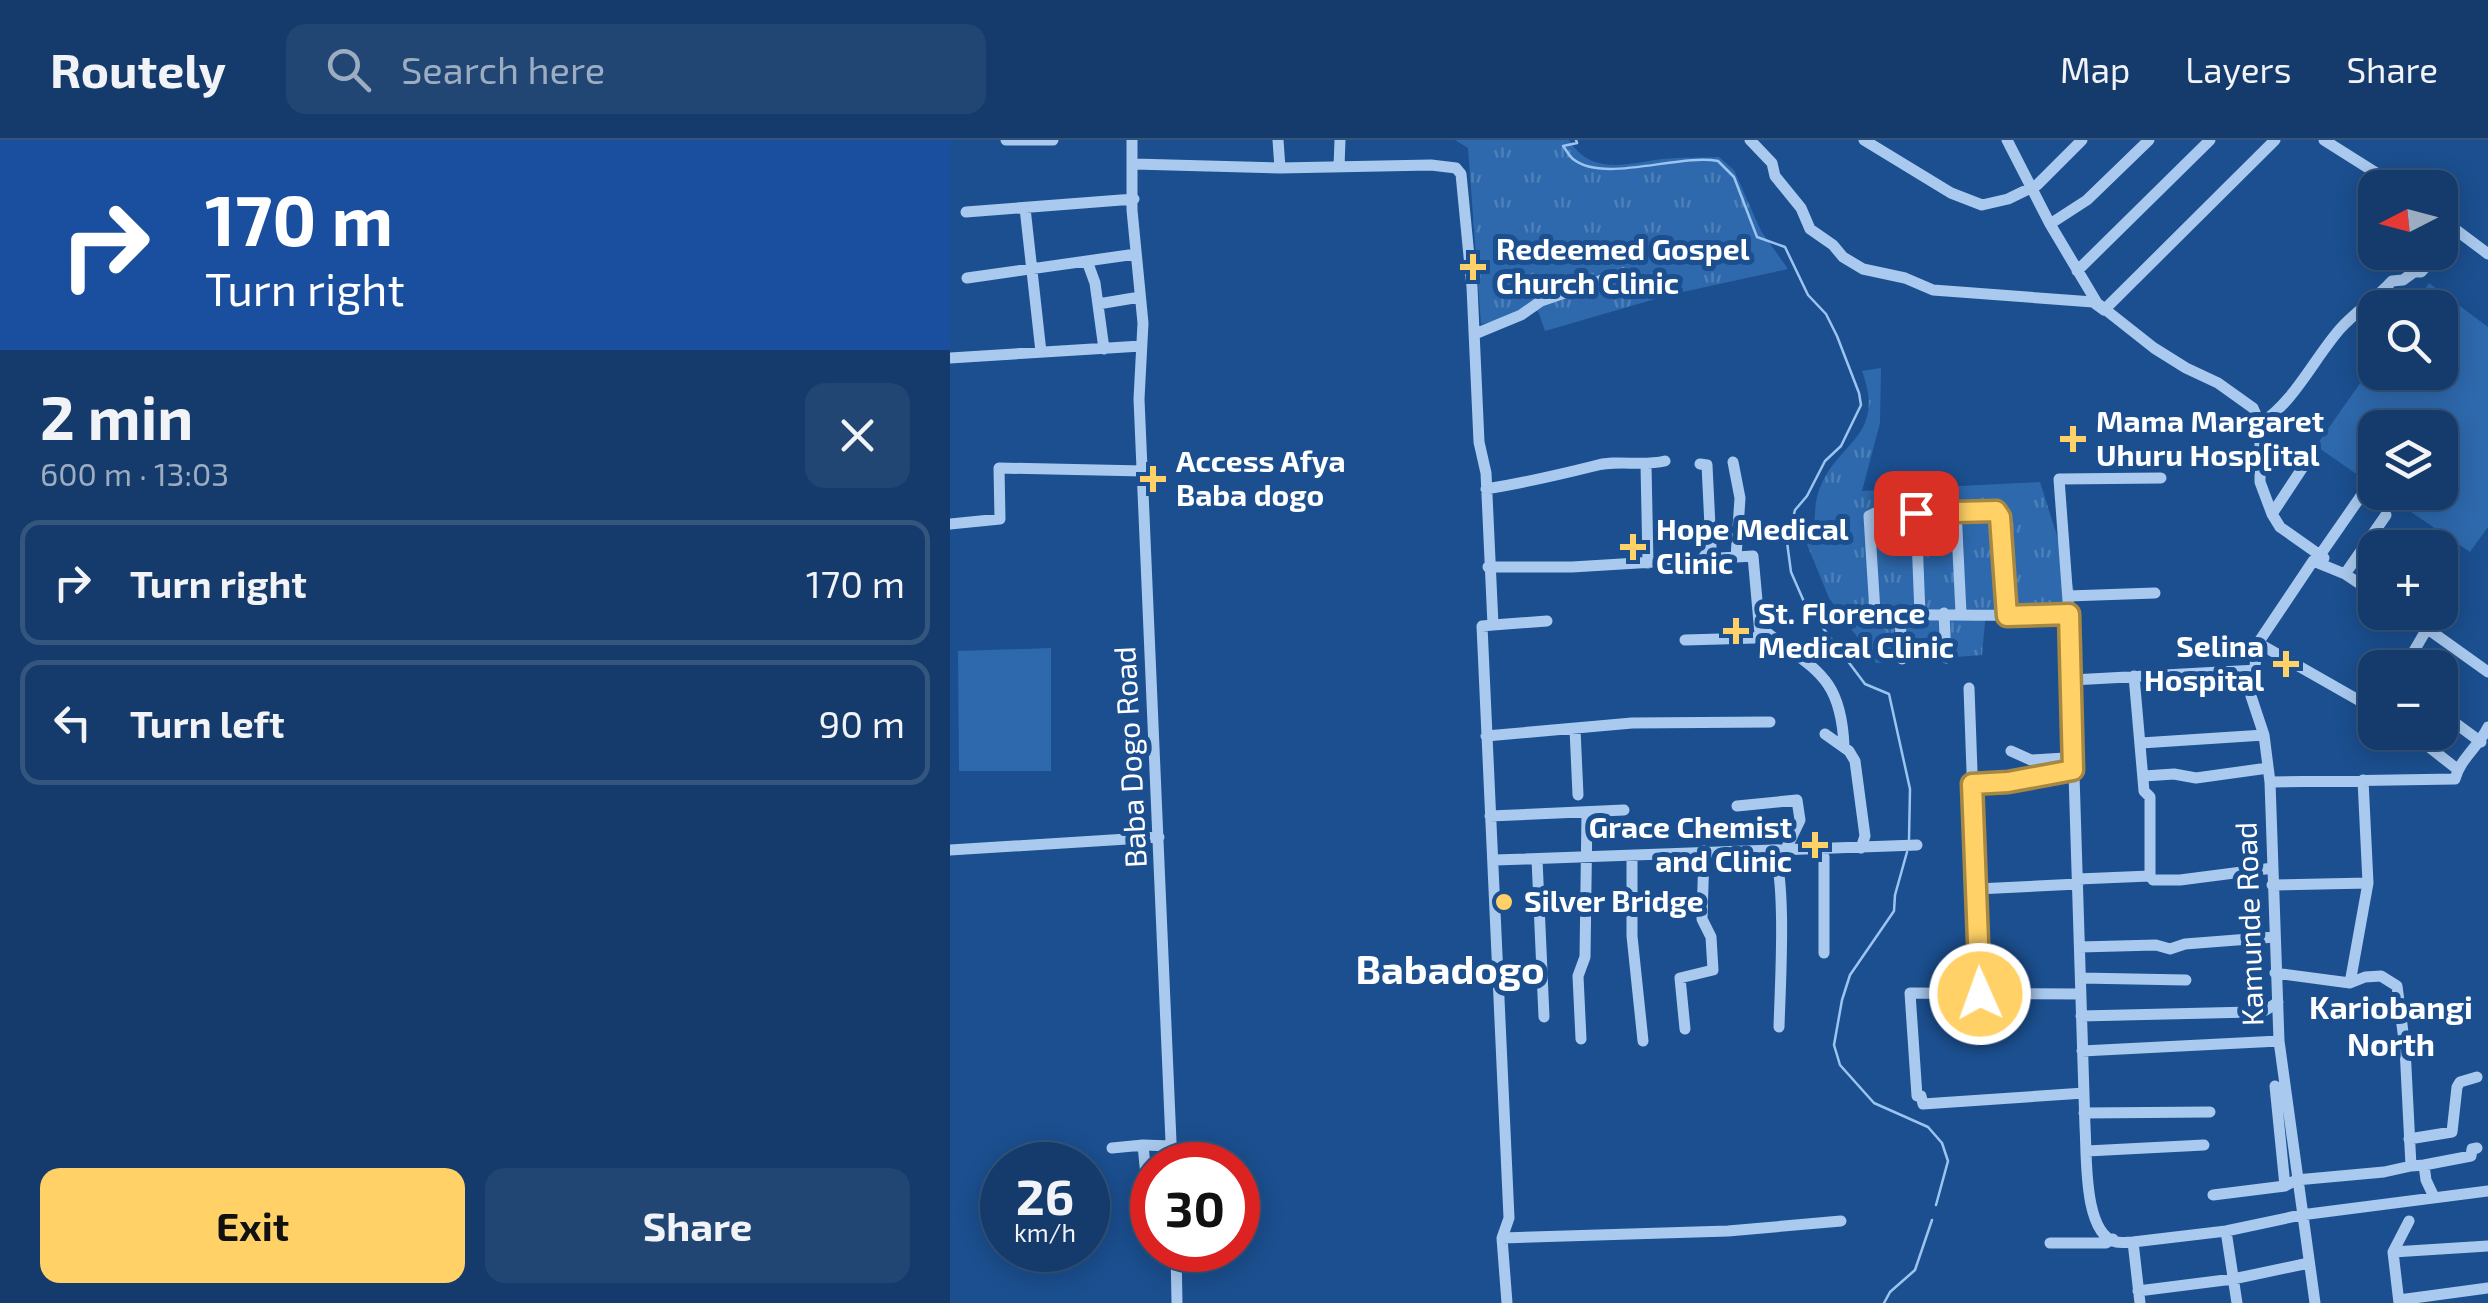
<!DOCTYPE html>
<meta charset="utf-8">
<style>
:root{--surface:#143b6b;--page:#214673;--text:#f1f3f6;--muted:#9dadc1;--line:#33557e;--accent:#ffd166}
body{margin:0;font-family:"Exo 2",sans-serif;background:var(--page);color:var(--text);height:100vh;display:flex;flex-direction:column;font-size:38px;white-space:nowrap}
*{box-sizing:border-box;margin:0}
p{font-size:32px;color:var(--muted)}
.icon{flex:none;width:55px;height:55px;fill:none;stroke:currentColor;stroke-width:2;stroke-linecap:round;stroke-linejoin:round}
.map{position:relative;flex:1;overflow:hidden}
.sheet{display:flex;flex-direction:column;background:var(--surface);width:950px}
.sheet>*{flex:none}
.hud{background:#1a4fa0;color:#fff;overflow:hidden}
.needle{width:65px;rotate:264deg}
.tools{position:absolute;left:1408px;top:30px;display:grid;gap:20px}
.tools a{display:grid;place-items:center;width:100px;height:100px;border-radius:20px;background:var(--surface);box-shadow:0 5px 25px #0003,0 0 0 2px var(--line);font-size:50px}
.speed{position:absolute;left:30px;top:1002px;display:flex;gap:20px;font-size:50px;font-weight:700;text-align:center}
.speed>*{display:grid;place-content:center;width:130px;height:130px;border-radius:50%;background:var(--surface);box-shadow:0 5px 25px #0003,0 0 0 2px var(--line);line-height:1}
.speed small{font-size:25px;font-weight:400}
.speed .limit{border:15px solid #d22;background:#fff;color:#111}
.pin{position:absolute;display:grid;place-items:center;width:85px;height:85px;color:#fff;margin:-42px;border-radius:20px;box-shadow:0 5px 15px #0006}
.me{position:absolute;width:110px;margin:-55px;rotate:358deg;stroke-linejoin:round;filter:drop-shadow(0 0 8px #0008)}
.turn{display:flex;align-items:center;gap:35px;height:210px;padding:0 40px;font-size:45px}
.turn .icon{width:130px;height:130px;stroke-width:2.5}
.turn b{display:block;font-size:70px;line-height:85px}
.round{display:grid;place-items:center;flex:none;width:105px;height:105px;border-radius:20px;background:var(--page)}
.head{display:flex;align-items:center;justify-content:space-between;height:170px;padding:0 40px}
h1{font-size:60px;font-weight:700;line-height:75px}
.primary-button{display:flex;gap:20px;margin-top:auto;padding:20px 40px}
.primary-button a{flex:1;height:115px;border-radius:20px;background:var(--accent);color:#111;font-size:40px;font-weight:700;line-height:115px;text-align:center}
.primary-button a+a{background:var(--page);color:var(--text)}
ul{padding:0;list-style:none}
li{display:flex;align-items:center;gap:30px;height:125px;margin:0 20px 15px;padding:0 20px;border:5px solid var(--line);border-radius:20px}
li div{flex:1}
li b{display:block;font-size:38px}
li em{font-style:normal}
header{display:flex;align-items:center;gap:60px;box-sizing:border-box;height:140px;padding:0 50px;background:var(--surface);border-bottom:2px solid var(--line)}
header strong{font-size:48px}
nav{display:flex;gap:55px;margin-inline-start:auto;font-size:35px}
.search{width:700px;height:90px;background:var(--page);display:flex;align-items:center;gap:25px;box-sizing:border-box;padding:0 35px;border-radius:20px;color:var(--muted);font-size:38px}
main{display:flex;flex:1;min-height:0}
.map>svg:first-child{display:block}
.grass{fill:url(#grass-tufts)}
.park{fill:#2e69ad}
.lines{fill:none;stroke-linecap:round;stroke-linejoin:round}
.stream{stroke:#9cc4f0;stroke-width:2.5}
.minor{stroke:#a9c9ee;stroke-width:11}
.route-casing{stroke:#a68842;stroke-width:25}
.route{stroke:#ffd166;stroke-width:18}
.poi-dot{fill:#ffd166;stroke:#1b4f8f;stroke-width:4}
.labels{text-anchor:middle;stroke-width:10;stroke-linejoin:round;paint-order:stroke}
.poi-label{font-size:30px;font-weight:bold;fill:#fff;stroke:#1b4f8f;text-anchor:start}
.street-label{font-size:30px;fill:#fff;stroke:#1b4f8f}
.neighbourhood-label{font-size:32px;font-weight:bold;fill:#fff;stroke:#1b4f8f}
.district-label{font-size:40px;font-weight:bold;fill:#fff;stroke:#1b4f8f}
</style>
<header>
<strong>Routely</strong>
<div class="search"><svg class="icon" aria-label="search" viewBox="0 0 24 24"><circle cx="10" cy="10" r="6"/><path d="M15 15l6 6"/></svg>Search here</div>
<nav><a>Map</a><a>Layers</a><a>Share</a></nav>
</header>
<main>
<section class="sheet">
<div class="hud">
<div class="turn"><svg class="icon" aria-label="right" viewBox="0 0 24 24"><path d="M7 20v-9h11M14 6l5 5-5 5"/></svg><div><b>170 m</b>Turn right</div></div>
</div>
<div class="head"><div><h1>2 min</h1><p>600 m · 13:03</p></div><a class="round"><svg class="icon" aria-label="close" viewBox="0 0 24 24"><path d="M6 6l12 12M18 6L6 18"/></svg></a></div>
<ul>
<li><svg class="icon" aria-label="right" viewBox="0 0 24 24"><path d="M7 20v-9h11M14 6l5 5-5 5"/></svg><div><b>Turn right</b></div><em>170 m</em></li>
<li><svg class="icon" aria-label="left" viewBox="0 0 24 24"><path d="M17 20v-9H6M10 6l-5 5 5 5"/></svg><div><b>Turn left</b></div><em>90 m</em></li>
</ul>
<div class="primary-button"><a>Exit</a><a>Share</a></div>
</section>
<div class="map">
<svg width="1538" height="1163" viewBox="0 0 1538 1163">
<defs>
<pattern id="grass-tufts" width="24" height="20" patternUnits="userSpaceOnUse" patternTransform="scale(2.5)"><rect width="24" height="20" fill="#2e69ad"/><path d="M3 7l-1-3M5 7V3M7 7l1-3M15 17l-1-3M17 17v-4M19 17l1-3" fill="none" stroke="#4d80b9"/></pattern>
</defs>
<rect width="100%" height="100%" fill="#1b4f8f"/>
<path class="grass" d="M505 0H619C642 37 678 23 713 19 731 17 751 18 769 17L784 30 811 91 838 129 719 155 595 191 588 171 531 184 518 8Z
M931 228 930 283 912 351 1090 342 1127 459 1105 476 1036 472 1032 515 926 523 879 458 856 402C868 387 863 374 867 357 882 301 938 301 912 231Z"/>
<path class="park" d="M1479 143 1538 187V387L1520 412 1433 353 1490 352V288H1425V347L1366 306 1425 222V232H1490V168L1463 167Z
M101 508V631H9L8 511Z"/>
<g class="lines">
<path class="stream" d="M626 0 627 3 613 6C617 11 619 16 623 19 654 44 730 13 768 21L784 37 807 97 835 107 858 155 876 174 887 196 909 253 911 265 891 306 875 321 857 356 845 370 837 402 841 432 855 464 915 544 939 554 960 649 959 699
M957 712 945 755 944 771 900 835 892 860 884 905 890 925 924 963 978 987 992 1003 998 1021 986 1065
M934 1163 940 1152 965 1130 982 1080"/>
<path class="minor" d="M56 0H103
M182 0V70L193 183 189 259 222 1025
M800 0 822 23 825 36 851 68 860 89 883 105 893 117 913 129 955 138 983 150 1143 162 1154 170 1325 0
M914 0 1001 53 1032 65 1058 59 1087 45 1132 0
M1057 0 1100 84 1147 163 1204 208 1236 228 1268 243 1303 268 1310 284V342L1322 374 1330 387 1374 418 1363 421 1395 434 1425 454
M1374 0 1450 48
M184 24 330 28 328 0
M389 27 390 0
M330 28 481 25 506 28 511 34 522 147 529 302 536 333 543 485 532 486 559 1078 552 1098 557 1163
M75 68 91 212
M16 72 184 59
M1490 78 1538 114
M1100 84 1137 60 1199 0
M137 121 145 143 154 209
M1127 131 1260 0
M17 138 186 114
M148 164 190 157
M525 194 571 175 591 161 673 133
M0 218 191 206
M1310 284C1345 261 1363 220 1390 189 1406 171 1426 159 1442 141L1453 140 1464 132H1471L1489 112
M783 322 790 358 786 417
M750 324 757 325 761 407 753 418
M696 325 698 423
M536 349C573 343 608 335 644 326 667 319 691 327 715 321
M1006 370 1011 473
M966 373 970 474
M1322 374 1359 318
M0 384 50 379 49 328 194 331
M1370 415 1411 356
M1363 421 1308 503 1301 556 1314 595 1320 642 1329 901 1365 1163
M538 427H622L803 416 810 494
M1395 434 1436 375
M1118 456 1205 453
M1454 472 1538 532
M994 473 996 518
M1119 474 1109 339 1211 338
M950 475 952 519
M1057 476 1050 377 1046 371 925 373 919 376 925 472 928 475C992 474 1056 477 1119 474L1135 987C1137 1015 1133 1094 1166 1102 1172 1103 1178 1102 1183 1102L1190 1163
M543 485 597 481
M810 492 815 491C864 530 891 535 894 606
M735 500 805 498 815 491
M1308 503 1410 561 1425 566
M1454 528 1478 487
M1184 536 1194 651 1200 657V736
M1122 540 1307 530
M1019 548 1030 854
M1490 572 1531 602
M625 589 628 655
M1460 592 1507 629
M875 594 899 611 905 621 915 696 911 708
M536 596 682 583 820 582
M1191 603 1314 595
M1061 611 1081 620 1115 618 1118 630
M1194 636 1224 634 1246 638 1318 628
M1320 642 1505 639C1510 619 1529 606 1538 587
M1022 644 1058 642 1123 630
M787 666 847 660 850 680 836 709
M540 676 674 670
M870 707 874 717V813
M0 710 209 697
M823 710C837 737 830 850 829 887
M682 716V796L693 901
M587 719 594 877
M545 720 967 705
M1128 739 1200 736 1203 740H1230L1323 728
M1322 745 1418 743
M1027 749 1128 744
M1130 807 1206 805 1220 809 1235 804 1325 797
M1325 833 1400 843 1415 837 1431 836 1447 846 1455 908 1461 1026 1474 1025 1476 1040 1484 1057
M1131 838 1236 840
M1400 843 1418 743 1413 640
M1131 854 960 853 967 956H971L973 964 1134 953
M1131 876 1302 872 1316 870 1328 862
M735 889 730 838 763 830 761 797 752 779 754 711
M631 899 628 836 635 817 637 672
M1132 911 1329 901
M1325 946 1335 1046
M1134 973 1260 972
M1459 999 1502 992 1507 947 1510 942 1527 937
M162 1008 193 1005
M1137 1011 1254 1005
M1474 1025 1521 1016 1522 1009 1527 1008
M196 1036 193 1005 221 1006
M1263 1055 1335 1046 1346 1040 1434 1032 1461 1026
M1276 1091 1287 1163
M552 1098 778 1091 891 1081
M1183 1102 1276 1091 1351 1075 1538 1051
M1100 1103H1156L1163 1099
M226 1110 227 1163
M1443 1112 1538 1106
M1188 1151 1283 1139 1359 1123
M1449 1160 1538 1148
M1449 1163 1443 1112 1459 1081"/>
</g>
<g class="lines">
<g class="route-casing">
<path id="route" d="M966 373 1046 371 1050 377 1057 476 1119 474 1123 630 1058 642 1022 644 1030 854"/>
</g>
<use href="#route" class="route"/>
</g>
<g class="poi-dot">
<path d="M518 112h10v10h10v10h-10v10h-10v-10h-10v-10h10z"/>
<path d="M1118 284h10v10h10v10h-10v10h-10v-10h-10v-10h10z"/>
<path d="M198 324h10v10h10v10h-10v10h-10v-10h-10v-10h10z"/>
<path d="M678 392h10v10h10v10h-10v10h-10v-10h-10v-10h10z"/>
<path d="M781 476h10v10h10v10h-10v10h-10v-10h-10v-10h10z"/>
<path d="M1331 509h10v10h10v10h-10v10h-10v-10h-10v-10h10z"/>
<path d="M860 690h10v10h10v10h-10v10h-10v-10h-10v-10h10z"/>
<circle cx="554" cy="762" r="10"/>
</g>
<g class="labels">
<g class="poi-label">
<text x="546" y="120">Redeemed Gospel<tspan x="546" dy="34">Church Clinic</tspan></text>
<text x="1146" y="292">Mama Margaret<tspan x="1146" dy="34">Uhuru Hosp[ital</tspan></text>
<text x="226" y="332">Access Afya<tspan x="226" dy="34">Baba dogo</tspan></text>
<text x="706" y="400">Hope Medical<tspan x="706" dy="34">Clinic</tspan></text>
<text x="808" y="484">St. Florence<tspan x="808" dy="34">Medical Clinic</tspan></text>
<text x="1314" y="517" text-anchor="end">Selina<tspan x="1314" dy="34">Hospital</tspan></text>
<text x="842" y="698" text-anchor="end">Grace Chemist<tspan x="842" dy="34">and Clinic</tspan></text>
<text x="574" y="772">Silver Bridge</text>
</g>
<g class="street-label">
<text transform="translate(181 617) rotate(-93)" y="10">Baba Dogo Road</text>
<text transform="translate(1300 784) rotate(-92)" y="10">Kamunde Road</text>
</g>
<g class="neighbourhood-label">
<text x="1441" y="879">Kariobangi<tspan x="1441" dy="37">North</tspan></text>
</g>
<g class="district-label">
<text x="500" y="844">Babadogo</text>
</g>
</g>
</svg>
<div class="tools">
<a><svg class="needle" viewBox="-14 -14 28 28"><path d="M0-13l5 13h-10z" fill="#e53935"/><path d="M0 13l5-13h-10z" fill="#9dadc1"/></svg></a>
<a><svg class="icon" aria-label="search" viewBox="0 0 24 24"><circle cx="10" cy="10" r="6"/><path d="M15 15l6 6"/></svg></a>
<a><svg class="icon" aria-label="layers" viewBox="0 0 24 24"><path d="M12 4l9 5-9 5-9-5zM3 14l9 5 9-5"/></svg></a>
<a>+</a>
<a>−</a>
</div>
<div class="speed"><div>26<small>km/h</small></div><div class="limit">30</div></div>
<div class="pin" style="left:966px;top:373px;background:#d93025"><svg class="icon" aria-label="arrive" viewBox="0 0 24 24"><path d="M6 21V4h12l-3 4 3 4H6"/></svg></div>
<svg class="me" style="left:1030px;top:854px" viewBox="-20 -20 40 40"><circle r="17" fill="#ffd166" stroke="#fff" stroke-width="3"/><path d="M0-11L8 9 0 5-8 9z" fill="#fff"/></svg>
</div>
</main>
